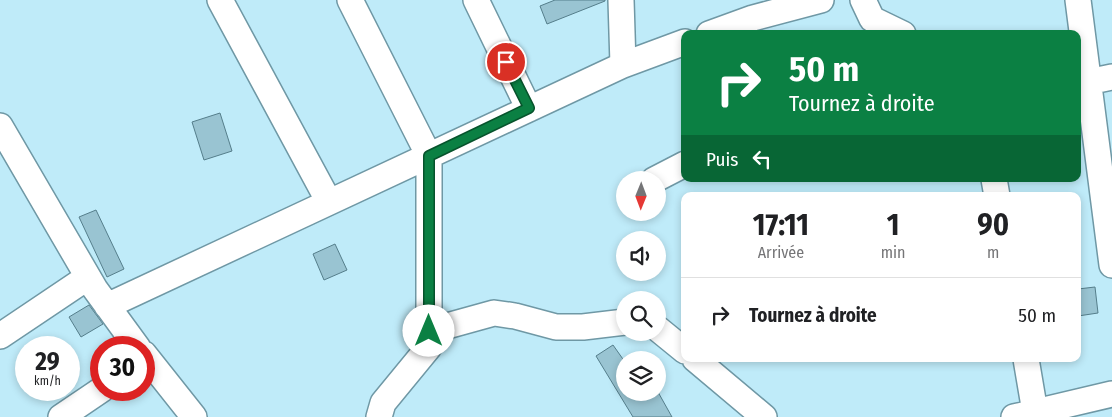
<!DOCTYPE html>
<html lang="fr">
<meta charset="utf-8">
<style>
:root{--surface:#fff;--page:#f6f6f6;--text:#202124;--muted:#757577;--line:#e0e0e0}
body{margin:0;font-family:"Fira Sans Condensed",sans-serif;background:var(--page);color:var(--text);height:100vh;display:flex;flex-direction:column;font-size:19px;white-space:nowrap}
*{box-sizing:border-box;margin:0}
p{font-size:16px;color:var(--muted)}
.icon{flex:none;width:28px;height:28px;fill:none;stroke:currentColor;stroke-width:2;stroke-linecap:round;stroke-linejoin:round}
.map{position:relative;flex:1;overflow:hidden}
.panel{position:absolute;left:681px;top:192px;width:400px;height:170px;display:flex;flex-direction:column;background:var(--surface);border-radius:10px;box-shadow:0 2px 8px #0003}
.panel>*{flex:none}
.guide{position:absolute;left:681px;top:30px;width:400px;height:152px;border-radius:10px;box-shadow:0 2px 8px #0003;background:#0b8043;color:#fff;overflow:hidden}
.needle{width:32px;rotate:181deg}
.tools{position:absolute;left:616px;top:171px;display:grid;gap:10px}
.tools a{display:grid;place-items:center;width:50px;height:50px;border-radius:50%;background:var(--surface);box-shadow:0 2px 8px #0003;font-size:25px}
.speed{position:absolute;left:15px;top:336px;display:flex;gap:10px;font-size:25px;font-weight:700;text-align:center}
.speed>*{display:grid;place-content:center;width:65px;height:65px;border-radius:50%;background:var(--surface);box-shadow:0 2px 8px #0003;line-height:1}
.speed small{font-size:12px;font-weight:400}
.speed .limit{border:8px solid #d22;background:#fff;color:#111}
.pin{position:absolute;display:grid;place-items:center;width:42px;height:42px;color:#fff;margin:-21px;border:2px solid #fff;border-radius:50%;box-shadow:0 1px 5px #0007}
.me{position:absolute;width:55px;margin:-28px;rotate:0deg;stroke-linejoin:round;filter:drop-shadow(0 0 4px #0008)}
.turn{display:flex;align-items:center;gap:18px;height:105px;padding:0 25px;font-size:22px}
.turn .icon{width:65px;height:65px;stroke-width:2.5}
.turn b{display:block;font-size:35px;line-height:42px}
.then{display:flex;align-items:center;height:48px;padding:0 25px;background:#0003;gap:10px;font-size:19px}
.eta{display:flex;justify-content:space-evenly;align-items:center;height:85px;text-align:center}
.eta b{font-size:30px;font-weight:700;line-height:35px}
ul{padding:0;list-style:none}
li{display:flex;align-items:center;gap:15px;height:75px;padding:0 25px;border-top:1px solid var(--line)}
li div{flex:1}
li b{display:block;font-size:19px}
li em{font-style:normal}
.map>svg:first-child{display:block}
.building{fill:#99c4d2;stroke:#557e8b}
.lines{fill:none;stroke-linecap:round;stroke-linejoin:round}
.minor-casing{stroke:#6f98a5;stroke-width:28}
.minor{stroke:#fff;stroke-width:25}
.route-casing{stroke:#07532c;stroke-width:12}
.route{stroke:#0b8043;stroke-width:9}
</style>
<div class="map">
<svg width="1112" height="417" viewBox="0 0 1112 417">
<rect width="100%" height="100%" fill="#bfebf9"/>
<path class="building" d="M555 0H605V1L547 24 540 6Z
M220 113 232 151 204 160 192 122Z
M96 210 124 269 107 277 79 217Z
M335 244 347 270 324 280 313 254Z
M1095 287 1098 313 1078 316V289Z
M89 305 103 324 81 337 69 317Z
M613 345 625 362V392H658L672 417H633L596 356Z"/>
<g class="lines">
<g class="minor-casing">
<path id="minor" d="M220 0 329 202
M350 0 429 156V347L383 403 379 417
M476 0 529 109
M621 0 623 65
M863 0 872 19 903 34
M1078 0 1112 265
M709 34 753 18 821 0
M1088 82 1112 77
M0 126 95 289 138 348
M994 179 997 196
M654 180 685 164
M107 306 623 65 685 42
M658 329 685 351
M429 331 494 313 515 316 556 327H583L625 322
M0 336 88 277
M144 354 194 417
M695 359 764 417
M1026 359 1035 412
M61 417 101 390
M1014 417 1112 394"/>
</g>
<use href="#minor" class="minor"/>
</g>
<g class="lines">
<g class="route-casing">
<path id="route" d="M429 331V156L529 108 506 62"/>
</g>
<use href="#route" class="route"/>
</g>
</svg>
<div class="tools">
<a><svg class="needle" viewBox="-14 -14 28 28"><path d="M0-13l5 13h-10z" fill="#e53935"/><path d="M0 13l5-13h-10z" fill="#757577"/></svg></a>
<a><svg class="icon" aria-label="sound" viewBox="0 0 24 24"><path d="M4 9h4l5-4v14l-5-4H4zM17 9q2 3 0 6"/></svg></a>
<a><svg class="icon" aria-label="search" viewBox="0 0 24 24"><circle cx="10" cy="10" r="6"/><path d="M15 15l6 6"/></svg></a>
<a><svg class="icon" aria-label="layers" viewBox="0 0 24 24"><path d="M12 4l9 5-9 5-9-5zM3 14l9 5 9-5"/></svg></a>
</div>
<div class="speed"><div>29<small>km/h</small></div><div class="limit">30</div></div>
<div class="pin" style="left:506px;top:62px;background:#d93025"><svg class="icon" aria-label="arrive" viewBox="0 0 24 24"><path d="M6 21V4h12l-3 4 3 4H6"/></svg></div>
<svg class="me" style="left:429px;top:331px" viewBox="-20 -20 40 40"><circle r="19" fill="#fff"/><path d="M0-13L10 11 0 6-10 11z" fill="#0b8043"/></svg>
<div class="guide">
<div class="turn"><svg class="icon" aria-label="right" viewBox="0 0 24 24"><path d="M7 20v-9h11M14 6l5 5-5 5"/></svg><div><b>50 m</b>Tournez à droite</div></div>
<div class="then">Puis<svg class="icon" aria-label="left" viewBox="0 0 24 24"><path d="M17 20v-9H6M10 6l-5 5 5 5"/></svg></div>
</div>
<section class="panel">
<div class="eta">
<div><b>17:11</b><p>Arrivée</p></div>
<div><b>1</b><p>min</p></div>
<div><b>90</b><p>m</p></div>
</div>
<ul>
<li><svg class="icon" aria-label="right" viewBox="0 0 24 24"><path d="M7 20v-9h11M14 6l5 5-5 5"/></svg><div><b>Tournez à droite</b></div><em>50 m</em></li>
</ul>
</section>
</div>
